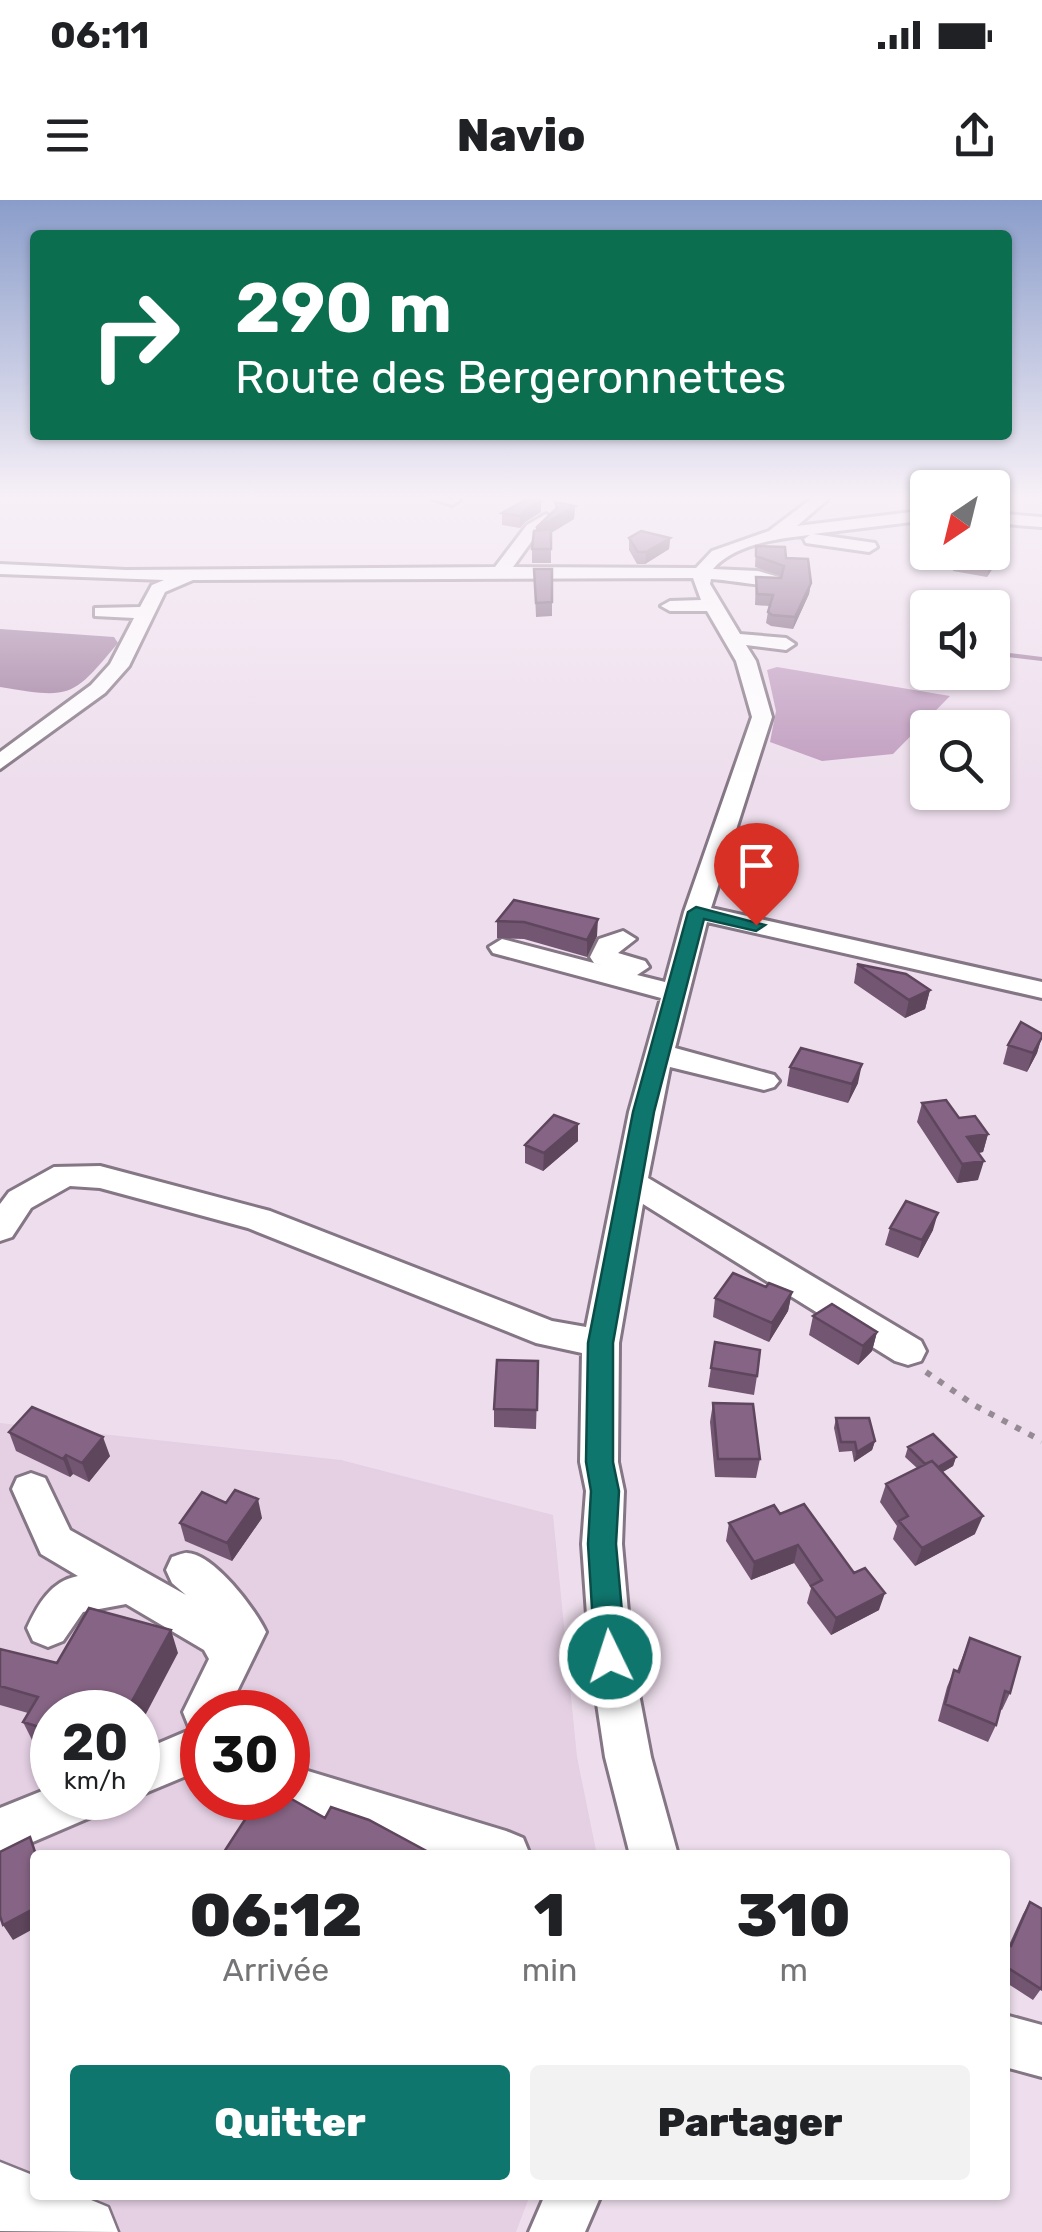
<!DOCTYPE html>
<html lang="fr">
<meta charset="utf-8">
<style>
:root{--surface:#fff;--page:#f2f2f2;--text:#202124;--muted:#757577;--accent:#0f766e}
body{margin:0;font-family:Rubik,sans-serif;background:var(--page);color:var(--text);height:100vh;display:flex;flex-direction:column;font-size:38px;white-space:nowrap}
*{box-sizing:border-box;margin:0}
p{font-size:32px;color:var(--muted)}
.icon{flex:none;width:55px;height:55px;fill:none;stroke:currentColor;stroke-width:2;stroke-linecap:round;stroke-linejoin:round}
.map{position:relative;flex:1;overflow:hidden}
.sheet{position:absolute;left:30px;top:1650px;width:980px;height:350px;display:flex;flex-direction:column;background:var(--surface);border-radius:10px;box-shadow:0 2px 8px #0004}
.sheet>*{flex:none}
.banner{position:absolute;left:30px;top:30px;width:982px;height:210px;border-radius:10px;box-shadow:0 2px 8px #0004;background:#0b6e4f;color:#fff;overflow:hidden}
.needle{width:65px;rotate:215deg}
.buttons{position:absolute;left:910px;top:270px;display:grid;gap:20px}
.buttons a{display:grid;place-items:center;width:100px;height:100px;border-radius:10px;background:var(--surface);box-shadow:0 2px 8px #0004;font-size:50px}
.speed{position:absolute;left:30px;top:1490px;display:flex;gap:20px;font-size:50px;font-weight:700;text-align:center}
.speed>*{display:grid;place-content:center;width:130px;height:130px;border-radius:50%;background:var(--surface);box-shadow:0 2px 8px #0004;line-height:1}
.speed small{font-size:25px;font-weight:400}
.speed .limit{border:15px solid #d22;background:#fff;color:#111}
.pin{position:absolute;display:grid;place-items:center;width:85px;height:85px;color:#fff;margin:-102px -42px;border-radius:50% 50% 50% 0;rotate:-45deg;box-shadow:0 0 10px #0007}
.pin .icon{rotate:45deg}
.me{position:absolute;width:110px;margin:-55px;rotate:356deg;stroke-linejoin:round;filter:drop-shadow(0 0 8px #0008)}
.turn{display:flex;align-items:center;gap:35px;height:210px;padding:0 40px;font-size:45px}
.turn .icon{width:130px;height:130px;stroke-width:2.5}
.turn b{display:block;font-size:70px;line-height:85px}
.eta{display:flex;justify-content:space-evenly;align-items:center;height:170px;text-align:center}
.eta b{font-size:60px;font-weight:800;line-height:70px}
.cta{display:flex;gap:20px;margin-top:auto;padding:20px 40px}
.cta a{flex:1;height:115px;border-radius:10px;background:var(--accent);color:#fff;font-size:40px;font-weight:800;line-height:115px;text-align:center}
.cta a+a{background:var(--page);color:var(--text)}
.status{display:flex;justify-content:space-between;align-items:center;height:70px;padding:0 50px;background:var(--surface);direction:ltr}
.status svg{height:28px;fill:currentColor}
header{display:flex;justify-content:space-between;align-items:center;height:130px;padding:0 40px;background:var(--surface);font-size:45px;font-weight:800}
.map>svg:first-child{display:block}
.built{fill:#e4cfe3;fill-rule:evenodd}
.forest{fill:#bf9bbe}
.water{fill:#9d7b9d}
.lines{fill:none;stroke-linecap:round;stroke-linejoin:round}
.stream{stroke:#9d7b9d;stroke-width:4}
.minor-casing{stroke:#847684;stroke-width:6}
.major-casing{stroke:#847684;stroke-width:5}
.path{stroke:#968a95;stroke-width:6;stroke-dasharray:6 9;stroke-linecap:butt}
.minor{fill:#fff;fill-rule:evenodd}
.major{fill:#fff;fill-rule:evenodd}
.wall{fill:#735672}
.shaded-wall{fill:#5e465d}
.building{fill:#866485;stroke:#5e465d;stroke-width:2.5}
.route{fill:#0f766e;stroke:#0a4d48;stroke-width:2.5}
</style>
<div class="status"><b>06:11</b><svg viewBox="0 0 49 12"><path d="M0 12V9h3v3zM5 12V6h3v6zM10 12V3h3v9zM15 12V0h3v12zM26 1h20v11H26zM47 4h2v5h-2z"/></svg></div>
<header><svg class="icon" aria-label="menu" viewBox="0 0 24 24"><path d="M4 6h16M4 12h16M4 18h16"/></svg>Navio<svg class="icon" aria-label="share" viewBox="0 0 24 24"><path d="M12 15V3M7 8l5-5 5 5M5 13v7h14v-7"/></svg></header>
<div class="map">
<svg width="1042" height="2032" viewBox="0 0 1042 2032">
<rect width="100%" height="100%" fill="#eedeed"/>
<path class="built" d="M0 1223 341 1260 553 1315 577 1557 597 1655H35V1995H530L516 2032H0ZM52 1512H138V1598H52ZM202 1512H288V1598H202Z"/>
<path class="forest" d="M777 467 950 496 893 554 822 561 770 542 776 511 767 470Z"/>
<path class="water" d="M0 429 114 437 118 443C72 498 71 499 0 487Z"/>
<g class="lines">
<path class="stream" d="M992 453 1042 459"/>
<g class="minor-casing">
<path id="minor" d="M433 299H459L460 300 452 305Z
M811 299H828L797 326 928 310V320L813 334 875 343 877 347 869 352 806 343 804 339 810 335C780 338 734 344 713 369L758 371 779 377V385C763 387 730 380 711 379L710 384 740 434 786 438 795 444 786 450 746 445 756 461 772 517 711 708 1042 782V798L707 722 675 848 774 875 779 881 774 887 764 890 670 867 648 978 921 1141 926 1151 921 1161 908 1165 895 1161 643 1004 619 1143 618 1262 624 1291 622 1344 632 1457 651 1557 678 1655H630L605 1557 590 1457 582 1344 586 1291 580 1262 582 1153 536 1143 248 1028 100 988 70 986 31 1008 12 1037 0 1041V1004L9 992 54 967 100 966 270 1011 552 1121 586 1127 629 912 661 798 493 753 489 747 502 739 609 767 594 763 590 757 599 739 623 731 636 739 618 753 645 761 649 767 637 775 665 782 684 712 752 517 736 461 707 411H670L661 406 670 401 701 400 693 378 193 380 165 392 129 466 105 493 0 569V552L91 485 110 464 134 418 95 416V408L140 407 152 385 164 380 0 374V364L126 370 495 367 527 325 546 314 554 319 539 331 513 367 696 368 712 351 769 331Z
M992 313 1042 317V327L992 323Z
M31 1273 45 1278 70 1330 186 1395 172 1383 166 1370 172 1357C174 1357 185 1352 187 1353 214 1354 256 1410 266 1432L227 1512H202V1532L189 1527 183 1512 209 1459 204 1450 126 1404 83 1412 63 1441 48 1447 33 1441 27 1428C38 1404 51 1381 78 1376L41 1354 12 1289 17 1278Z
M185 1532 202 1537V1581L186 1576 138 1596V1552Z
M288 1565 506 1631 523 1638 530 1655H419L288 1611 272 1604 269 1598H288Z
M52 1587V1598H105L98 1614 0 1656V1608Z
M1005 1815 1042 1825V1877L1005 1867Z
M545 1995H601L585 2032H529Z"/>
</g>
<g class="major-casing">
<path id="major" d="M0 1962 35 1976V1995H79L108 2007 118 2032 0 2031Z"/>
</g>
<path class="path" d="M926 1172 974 1205 1042 1241"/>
<use href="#minor" class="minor"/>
<use href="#major" class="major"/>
</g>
<path class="wall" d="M555 302 575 306 574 319 551 333V363H532V349L536 328 555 310Z
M541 312 525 322 520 328 502 325V313Z
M629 338H670L669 349 645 364H637L629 350Z
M1006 340 1003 353 987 377 953 371 955 352H968V356L986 360Z
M756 346 786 358 811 383 809 394 793 429 771 426 766 423 769 406 755 405 756 377 781 378V376L755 367Z
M534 369H552V416L536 417Z
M514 700 597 736 587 757 524 739 497 738V721Z
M857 764 930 790 925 809 905 818 854 783Z
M1042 834 1037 853 1027 872 1003 864 1008 845Z
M790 867 858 883 848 903 787 886Z
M922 903 959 918 988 934 983 952 978 953V980L957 983 917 922Z
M578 941 543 971 525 963V945Z
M890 1028 933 1030 918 1058 885 1045Z
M766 1087 792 1092 788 1111 769 1142 713 1117 715 1098Z
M813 1116 877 1132 872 1151 858 1165 809 1135Z
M715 1142 757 1176 754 1195 708 1187Z
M538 1161 536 1229 494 1227V1209Z
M713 1203 760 1259 756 1278 715 1277 710 1222Z
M836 1218 875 1241 872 1250 854 1262 852 1251 839 1252 834 1228Z
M9 1232 110 1256 89 1282 73 1274 70 1277 16 1251Z
M908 1247 956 1257 953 1266 943 1272 975 1334 915 1366 893 1339 897 1326 880 1302 886 1284 917 1268 905 1257Z
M780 1314 879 1410 831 1435 807 1403 811 1388 794 1363 751 1380 726 1341 729 1323Z
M262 1318 232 1361 185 1341 180 1323Z
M970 1438 1010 1493 1002 1510 1000 1509 996 1525 988 1542 938 1521 947 1487 954 1470 957 1471Z
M0 1449 57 1463 178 1453 52 1512V1550L34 1544 23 1522 28 1513 0 1505Z
M1030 1702 1041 1789 1033 1800 1005 1782V1742L1009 1745 1023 1714Z"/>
<path class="shaded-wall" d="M541 301V312L525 322 520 328V316L525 310Z
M575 306 574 319 536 342V328Z
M670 338 669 349 645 364 646 352Z
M1006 340 1003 353 987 377 990 363Z
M811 383 809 394 793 429 795 417Z
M598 719 597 736 587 757V740Z
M930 790 925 809 905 818 909 800Z
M1042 837 1037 853 1027 872 1033 853Z
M862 864 858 883 848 903 852 884Z
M578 924V941L543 971 544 953Z
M988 934 983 952 962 956 967 937Z
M984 961 978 980 957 983 962 964Z
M938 1013 933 1030 918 1058 922 1040Z
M792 1092 788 1111 769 1142 772 1123Z
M877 1132 872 1151 858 1165 863 1146Z
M103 1237 110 1256 89 1282 82 1263Z
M875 1241 872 1250 854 1262 857 1252Z
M66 1255 73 1274 70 1277 63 1259Z
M956 1257 953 1266 928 1280 932 1271Z
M258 1299 262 1318 232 1361 227 1343Z
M983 1316 975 1334 915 1366 922 1348Z
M798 1345 794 1363 751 1380 754 1362Z
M885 1393 879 1410 831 1435 836 1418Z
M171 1430 178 1453 138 1529V1512H126Z
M35 1708V1728L13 1740 3 1725Z"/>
<path class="building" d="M527 299 541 301 525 310 520 316 502 313Z
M555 302 575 306 536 328 557 308Z
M551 329V349H532L534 331Z
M641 331 670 338 646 352H638L629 338Z
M996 338 1006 340 990 363 956 358V352H966L968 356 986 360 989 352H992V345Z
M756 346 785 347 786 358 808 359 811 383 795 417 772 415 768 412 773 395 757 394 756 377 781 378 784 366 756 356Z
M534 369H552V402L536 403Z
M514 700 598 719 587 740 524 722 497 721Z
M857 764 906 774 930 790 909 800Z
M1021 822 1042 834V837L1033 853 1008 845Z
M801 848 862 864 852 884 790 867Z
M946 900 959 918 975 916 988 934 967 937 984 961 962 964 922 903Z
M554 915 578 924 544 953 525 945Z
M906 1001 938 1013 922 1040 890 1028Z
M733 1073 766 1087 769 1083 792 1092 772 1123 715 1098Z
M832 1104 877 1132 863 1146 813 1116Z
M715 1142 760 1150 757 1176 711 1168Z
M497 1160 538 1161 537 1210 494 1209Z
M713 1203 753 1204 760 1259H718Z
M32 1207 103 1237 82 1263 66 1255 63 1259 9 1232Z
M836 1218H869L875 1241 857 1252 855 1242H841Z
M933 1234 956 1257 938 1267 932 1261 925 1264 908 1247Z
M932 1261 983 1316 922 1348 899 1321 908 1316 886 1284Z
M235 1290 258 1299 227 1343 180 1323 202 1292 226 1303Z
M804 1304 854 1373 865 1368 885 1393 836 1418 811 1386 822 1380 798 1345 754 1362 729 1323 774 1305 780 1314Z
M89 1408 171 1430 126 1512H52V1531L23 1522 38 1497 0 1486V1449L57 1463Z
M970 1438 1020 1457 1010 1493 1005 1491 996 1525 945 1504 954 1470 959 1472Z
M288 1597 325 1618 331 1607 369 1620 434 1655H222L259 1598Z
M30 1637 36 1655 35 1708 3 1725 0 1716V1652Z
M1030 1702 1042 1709V1785L1041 1789 1005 1766V1742L1011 1746Z"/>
<linearGradient id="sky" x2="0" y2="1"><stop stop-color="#8a9dca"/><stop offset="0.51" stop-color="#f7f0f7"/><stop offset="1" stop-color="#f7f0f7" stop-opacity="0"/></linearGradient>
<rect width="1042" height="583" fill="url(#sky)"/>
<path class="route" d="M696 707 765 725 756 731 704 719 654 912 613 1143V1262L619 1291 616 1344 626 1457 621 1467 610 1471 600 1467 595 1457 588 1344 591 1291 586 1262 588 1143 633 912 688 712Z"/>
</svg>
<div class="buttons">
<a><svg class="needle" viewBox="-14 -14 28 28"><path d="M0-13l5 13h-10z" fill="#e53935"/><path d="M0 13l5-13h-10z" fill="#757577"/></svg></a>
<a><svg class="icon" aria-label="sound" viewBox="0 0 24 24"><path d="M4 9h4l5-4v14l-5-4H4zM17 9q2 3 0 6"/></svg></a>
<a><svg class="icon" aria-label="search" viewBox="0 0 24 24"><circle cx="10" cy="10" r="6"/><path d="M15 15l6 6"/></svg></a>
</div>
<div class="speed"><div>20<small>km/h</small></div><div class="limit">30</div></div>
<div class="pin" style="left:756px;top:725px;background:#d93025"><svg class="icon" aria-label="arrive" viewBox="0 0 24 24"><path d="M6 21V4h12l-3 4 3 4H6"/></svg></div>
<svg class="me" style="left:610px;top:1457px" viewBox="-20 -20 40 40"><circle r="17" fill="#0f766e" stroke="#fff" stroke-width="3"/><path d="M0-11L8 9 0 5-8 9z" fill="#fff"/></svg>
<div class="banner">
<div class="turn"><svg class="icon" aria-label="right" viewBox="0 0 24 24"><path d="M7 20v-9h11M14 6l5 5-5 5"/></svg><div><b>290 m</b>Route des Bergeronnettes</div></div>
</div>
<section class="sheet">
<div class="eta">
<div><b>06:12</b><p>Arrivée</p></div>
<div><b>1</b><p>min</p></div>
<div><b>310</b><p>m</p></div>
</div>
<div class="cta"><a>Quitter</a><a>Partager</a></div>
</section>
</div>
